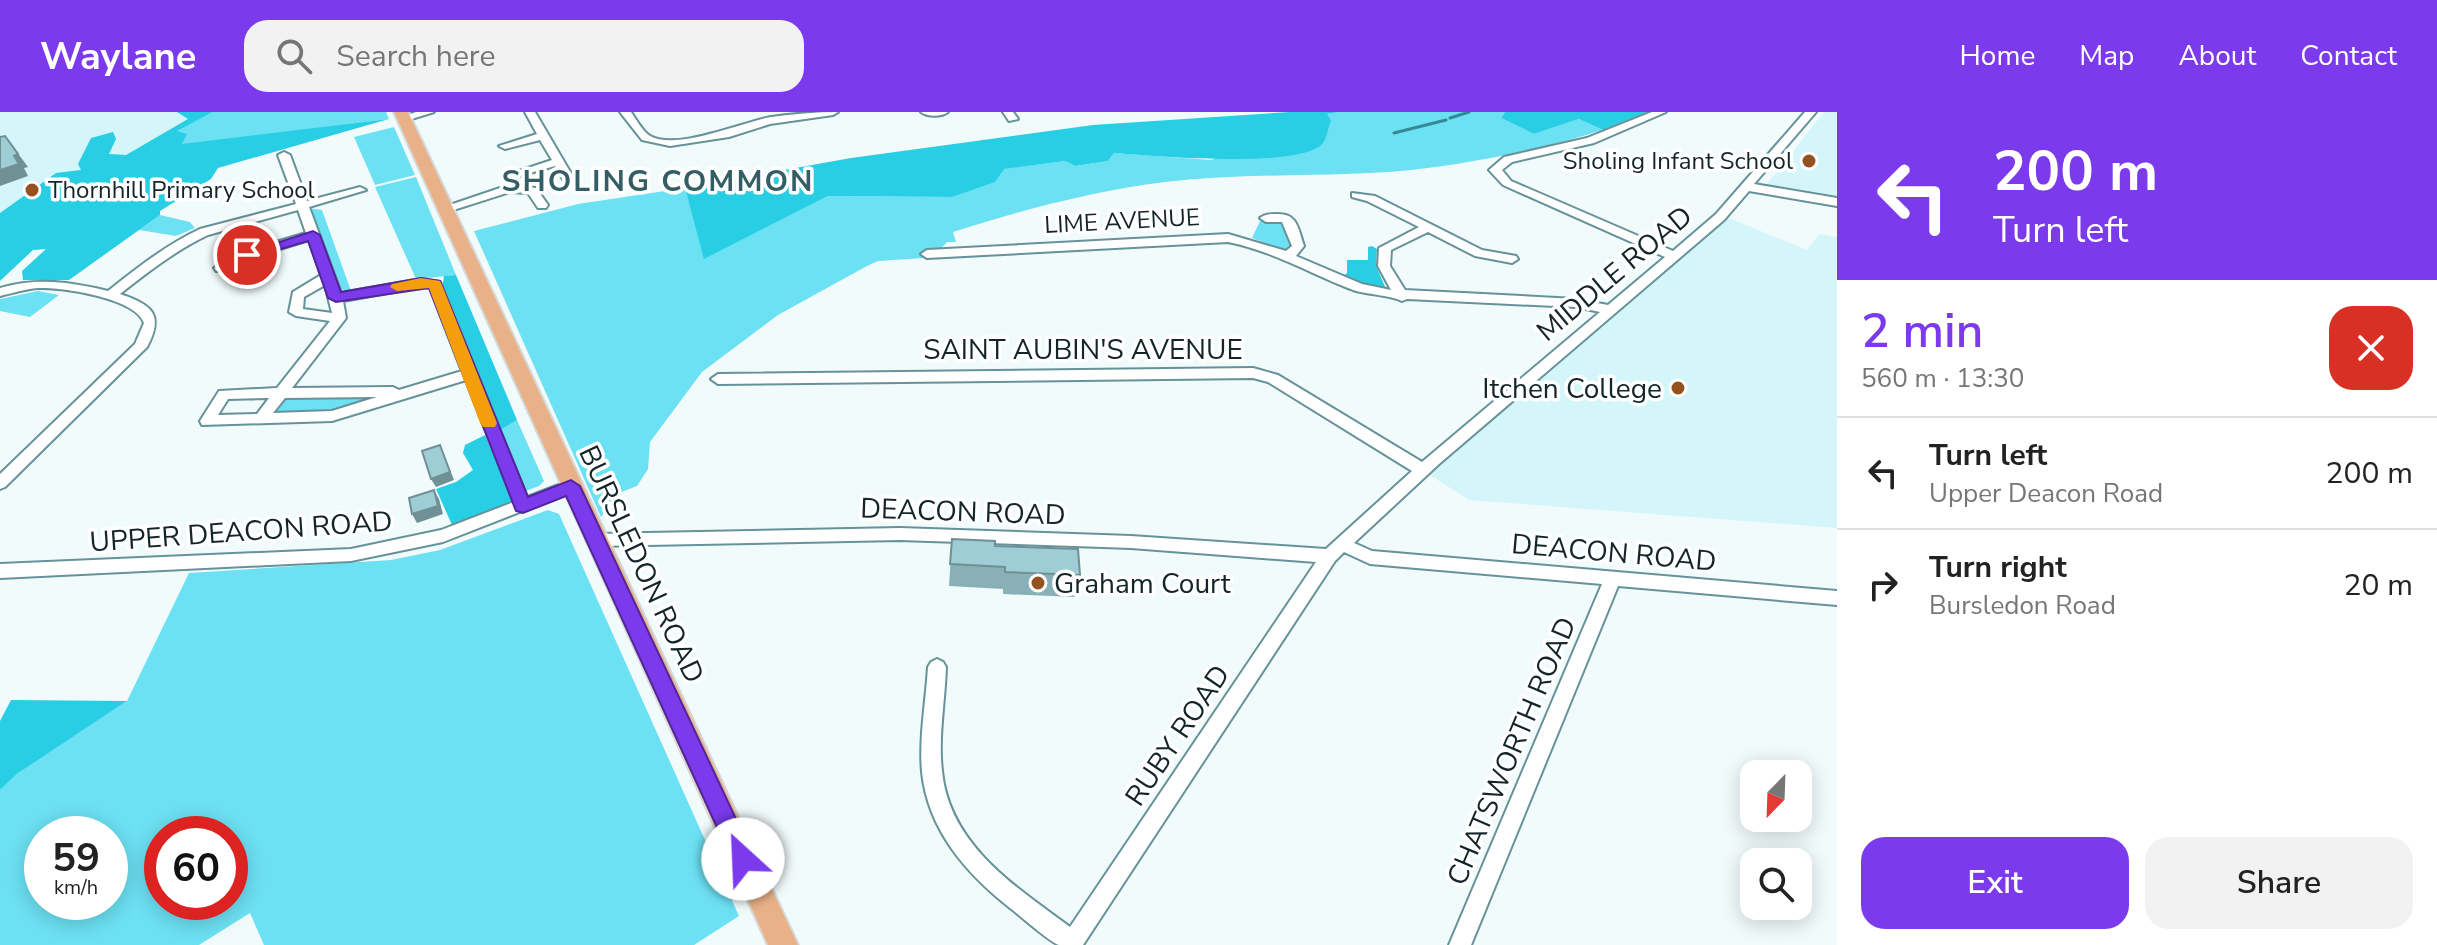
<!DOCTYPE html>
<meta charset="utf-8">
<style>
:root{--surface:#fff;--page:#f2f2f2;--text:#222;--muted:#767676;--line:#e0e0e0;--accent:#7c3aed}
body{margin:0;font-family:"Nunito Sans",sans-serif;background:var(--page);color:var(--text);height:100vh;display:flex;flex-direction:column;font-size:30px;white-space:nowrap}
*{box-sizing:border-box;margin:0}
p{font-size:26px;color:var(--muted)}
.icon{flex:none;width:44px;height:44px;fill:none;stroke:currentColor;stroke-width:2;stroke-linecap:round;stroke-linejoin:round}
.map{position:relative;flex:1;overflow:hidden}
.sheet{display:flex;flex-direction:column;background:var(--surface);width:600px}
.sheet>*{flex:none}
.banner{background:#7c3aed;color:#fff;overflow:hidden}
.needle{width:52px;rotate:203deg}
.tools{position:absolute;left:1740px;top:648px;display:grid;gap:16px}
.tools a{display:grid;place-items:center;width:72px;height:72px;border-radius:16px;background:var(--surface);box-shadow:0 4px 20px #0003;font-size:40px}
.speed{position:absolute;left:24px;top:704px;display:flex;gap:16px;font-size:40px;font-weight:700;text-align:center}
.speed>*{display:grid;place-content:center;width:104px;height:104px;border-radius:50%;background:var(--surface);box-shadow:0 4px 20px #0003;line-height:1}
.speed small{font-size:20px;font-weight:400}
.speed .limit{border:12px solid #d22;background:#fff;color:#111}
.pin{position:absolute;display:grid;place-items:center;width:68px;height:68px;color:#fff;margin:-34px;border:4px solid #fff;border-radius:50%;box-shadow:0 2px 8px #0007}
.me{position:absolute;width:88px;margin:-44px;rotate:335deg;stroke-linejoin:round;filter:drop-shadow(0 0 6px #0008)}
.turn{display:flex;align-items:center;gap:28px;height:168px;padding:0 24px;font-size:36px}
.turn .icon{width:104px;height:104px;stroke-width:2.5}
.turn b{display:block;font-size:56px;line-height:68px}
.round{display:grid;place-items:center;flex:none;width:84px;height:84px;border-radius:24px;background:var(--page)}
.headline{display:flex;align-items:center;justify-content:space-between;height:136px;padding:0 24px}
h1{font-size:48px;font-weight:600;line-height:60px;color:var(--accent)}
.action{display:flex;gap:16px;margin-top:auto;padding:16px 24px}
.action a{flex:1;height:92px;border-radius:24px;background:var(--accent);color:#fff;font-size:32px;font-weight:600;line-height:92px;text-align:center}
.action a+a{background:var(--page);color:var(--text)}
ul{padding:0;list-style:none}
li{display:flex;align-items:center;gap:24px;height:112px;padding:0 24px;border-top:2px solid var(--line)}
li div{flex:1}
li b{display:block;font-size:30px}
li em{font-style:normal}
header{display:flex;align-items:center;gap:48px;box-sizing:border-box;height:112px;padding:0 40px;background:var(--accent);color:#fff}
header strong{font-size:38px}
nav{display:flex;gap:44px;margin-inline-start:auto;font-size:28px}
.search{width:560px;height:72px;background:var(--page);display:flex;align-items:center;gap:20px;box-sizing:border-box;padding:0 28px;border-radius:24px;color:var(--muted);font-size:30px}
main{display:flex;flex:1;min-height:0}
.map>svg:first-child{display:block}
.built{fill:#d4f6fb}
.green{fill:#6ce1f3;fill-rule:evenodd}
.forest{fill:#28cee3}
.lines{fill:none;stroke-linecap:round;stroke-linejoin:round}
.stream{stroke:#358995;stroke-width:3}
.minor-casing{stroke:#669299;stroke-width:4}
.major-casing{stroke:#d5d8d8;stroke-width:4}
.minor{fill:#fff;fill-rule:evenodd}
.major{fill:#e9b188;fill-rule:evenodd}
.wall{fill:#89b0b7}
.shaded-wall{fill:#6f9095}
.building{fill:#9fcdd5;stroke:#6f9095;stroke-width:2}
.route{fill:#7c3aed;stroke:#51269a;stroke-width:2}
.slow{fill:#f59e0b}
.poi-dot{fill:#955221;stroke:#fff;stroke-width:3}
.labels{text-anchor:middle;stroke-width:7;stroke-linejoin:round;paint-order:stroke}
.far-poi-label{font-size:24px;fill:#132528;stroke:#fff;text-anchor:end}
.far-street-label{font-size:24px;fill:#132528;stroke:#fff}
.street-label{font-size:28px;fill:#132528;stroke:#fff}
.poi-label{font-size:28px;fill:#132528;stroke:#fff;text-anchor:end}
.far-district-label{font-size:30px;font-weight:bold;letter-spacing:2px;fill:#335e65;stroke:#fff}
</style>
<header>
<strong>Waylane</strong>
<div class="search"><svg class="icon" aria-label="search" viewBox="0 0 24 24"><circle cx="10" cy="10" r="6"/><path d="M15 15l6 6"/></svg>Search here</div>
<nav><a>Home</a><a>Map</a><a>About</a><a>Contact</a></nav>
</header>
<main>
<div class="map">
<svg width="1837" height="833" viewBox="0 0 1837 833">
<rect width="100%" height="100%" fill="#f2fbfc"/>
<path class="built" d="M0 0H202L0 114Z
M1824 0H1837V85L1777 77 1767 72Z
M1722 103 1807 138 1819 122 1837 125V416L1469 388 1422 358Z"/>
<path class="green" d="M213 0H386L389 7 181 33 176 19Z
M1339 0H1505L1501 6 1534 22 1579 7 1603 18C1534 39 1462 54 1389 60 1315 65 1240 61 1165 70 1093 79 1022 98 953 120L956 130H947L940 138 924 140 925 146 878 149 867 154 778 203 702 260 650 330 648 357 637 374 619 381 601 405 474 119 578 92 685 76 705 146 828 84 952 85 1003 57 1065 49 1075 54 1108 49 1114 41 1211 48 1327 2Z
M394 15 415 63 375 73 354 25Z
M416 65 456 163 416 167 375 75Z
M309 96 322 98 351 179 338 177Z
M160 103 190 110 195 116 176 124 139 118Z
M1261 107 1285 112 1292 135 1284 138 1252 126Z
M38 179 59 183 30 205 0 199V187Z
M284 282 371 285 372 287 337 299 269 304Z
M517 308 544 369 539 374 523 380 497 320Z
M548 398 559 402 739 804 694 833H264L250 801 199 833H0V678L17 662 127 589 189 461 391 448 440 438ZM42 722H110V790H42ZM162 722H230V790H162Z"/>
<path class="forest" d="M177 0H213L177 19 187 22 182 32 389 7 218 56 211 67 160 99V103L69 168H23L22 159 46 137 33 138 0 169V101L56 61 81 58 78 52 91 26 113 20 116 27 109 42 126 43 188 7Z
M1290 0H1339L1327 2 1331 9C1328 15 1327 27 1322 32 1299 57 1151 44 1114 41L1108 49 1075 54 1065 49 1004 57 995 70 952 85 828 84 704 147 685 76 851 46 1093 13Z
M1505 0H1647L1603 18 1579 7 1534 22 1501 6Z
M1372 134 1377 137 1376 154 1387 179 1342 165 1347 161V148H1368V135Z
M456 163 517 308 497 320 442 178 444 164Z
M485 323 513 390 452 413 436 377 456 370 473 358 463 341 465 333Z
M11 588 127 589 17 662 0 678V609Z"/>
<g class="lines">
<path class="stream" d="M1450 6 1469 0
M1394 21 1446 8"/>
<g class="minor-casing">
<path id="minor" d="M416 0H434L405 9 400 6Z
M525 0H535L576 70 574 72H566L555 54 519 64 513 61 552 48 540 28 505 37 499 34 537 22Z
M620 0H631C636 7 643 20 650 24 677 39 742 10 771 5 793 2 815 0 838 0L833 3 770 12 729 25 670 34 642 28Z
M921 0H948C942 5 927 5 921 0Z
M1003 0H1013L1018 7 1009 9Z
M1652 0H1666L1594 31 1512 50 1502 58 1511 69 1673 139 1716 102 1805 0H1816L1754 72 1837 86V94L1749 79 1724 108 1439 352 1354 431 1372 439 1837 479V493L1618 474 1471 833H1449L1602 472 1370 452 1344 440 1335 449 1083 833C1077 833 1065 833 1059 833 1047 828 1021 804 1010 796 966 761 928 718 922 660 919 625 926 589 928 555L931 550 937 547 943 550 946 555C945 589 938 625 942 659 949 733 1016 775 1070 815L1316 450 1131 436 900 428 595 434 589 432 587 428 589 424 595 422 900 416 1131 424 1326 437 1412 359 1268 270 1253 266 718 272 711 267 718 262 1253 256 1278 263 1422 350 1600 200 1576 195 1407 187 1402 189C1390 183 1369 183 1353 178 1311 162 1273 139 1228 130L927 146 921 142 927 138 1228 122 1286 139 1292 134 1282 110H1266L1260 106C1266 102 1270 102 1278 102 1298 102 1298 117 1304 134L1296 144 1362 172 1391 178 1378 154 1379 136 1419 115 1367 89 1352 85V81L1375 84 1482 138 1516 144 1518 147 1512 151 1475 144 1428 120 1391 138 1390 154 1405 178 1576 187 1608 193 1665 145 1503 73 1489 58 1504 45 1587 26Z
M284 40 290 43 307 89 360 75 366 78 309 95 341 181 421 167 440 170 527 385 571 368 576 370 579 374 576 378 443 430 351 449 0 466V452L351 437 441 418 514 390 466 268 332 309 202 313 200 309 219 279 277 276 330 209 296 204 289 200 293 180 321 163 309 128 251 146 224 159H216L214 156 243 140 306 121 298 98 208 123C176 138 148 160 120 182 153 193 164 203 147 235L5 375 0 377V362L135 232 144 211C136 186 62 175 38 176 25 177 13 181 0 184V176C38 165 71 170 108 179 137 156 166 133 200 117L296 92 278 43ZM325 173 332 201 303 197 304 185ZM421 175 430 176 462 259 399 278 393 275 292 276 346 206 343 189ZM377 285 332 299 273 301 285 286ZM269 286 257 302 218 303 228 287Z
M509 73 536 76 548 93 546 96H538L528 81 510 80 444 101 438 97Z"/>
</g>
<g class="major-casing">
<path id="major" d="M394 0H408L798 833H768Z"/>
</g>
<use href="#minor" class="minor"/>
<use href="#major" class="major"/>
</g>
<path class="wall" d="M952 427 995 434 1080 463 1075 485 1003 482V477L949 474Z"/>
<path class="shaded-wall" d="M5 24 28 55 24 56 28 64 0 74V58Z
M440 333 454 368 436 375 431 367Z
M434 378 439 387 443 402 417 411 412 402Z"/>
<path class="building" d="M5 24 18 42 14 44 19 52 0 58V25Z
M440 333 450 360 431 367 422 339Z
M434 378 438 394 412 402 409 386Z
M952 427 995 429V434L1078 437 1080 463 1005 460V455L950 452Z"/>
<path class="route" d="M313 119 320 123 341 180 421 166 440 169 528 385 571 368 580 374 751 739 755 747 751 755 743 758 735 755 566 384 523 401 516 399 429 176 336 190 328 186 308 129 247 147 240 143Z"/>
<path class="slow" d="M421 166 440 169 442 173 497 311 495 315H483L480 311 429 176 397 179 390 175 392 172Z"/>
<g class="poi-dot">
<circle cx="1809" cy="49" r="8"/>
<circle cx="32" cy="78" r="8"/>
<circle cx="1678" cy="276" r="8"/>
<circle cx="1038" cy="471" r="8"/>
</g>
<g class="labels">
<g class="far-poi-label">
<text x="1793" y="57">Sholing Infant School</text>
<text x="48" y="86" text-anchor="start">Thornhill Primary School</text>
</g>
<g class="far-street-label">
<text transform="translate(1122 109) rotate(-3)" y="8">LIME AVENUE</text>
</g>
<g class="street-label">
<text transform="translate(1614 161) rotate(-40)" y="10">MIDDLE ROAD</text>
<text x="1083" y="247">SAINT AUBIN'S AVENUE</text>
<text transform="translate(963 399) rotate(2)" y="10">DEACON ROAD</text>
<text transform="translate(241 419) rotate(-4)" y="10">UPPER DEACON ROAD</text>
<text transform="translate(1614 440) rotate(5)" y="10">DEACON ROAD</text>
<text transform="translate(642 452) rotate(65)" y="10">BURSLEDON ROAD</text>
<text transform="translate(1177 623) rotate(-56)" y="10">RUBY ROAD</text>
<text transform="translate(1511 639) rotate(-67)" y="10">CHATSWORTH ROAD</text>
</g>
<g class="poi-label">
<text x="1662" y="286">Itchen College</text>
<text x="1054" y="481" text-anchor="start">Graham Court</text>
</g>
<g class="far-district-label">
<text x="658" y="79">SHOLING COMMON</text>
</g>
</g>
</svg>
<div class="tools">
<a><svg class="needle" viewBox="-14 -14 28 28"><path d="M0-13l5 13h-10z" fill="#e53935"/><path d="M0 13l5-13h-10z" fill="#767676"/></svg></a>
<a><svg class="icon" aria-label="search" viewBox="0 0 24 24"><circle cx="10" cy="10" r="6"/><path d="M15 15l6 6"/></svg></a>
</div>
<div class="speed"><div>59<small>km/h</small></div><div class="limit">60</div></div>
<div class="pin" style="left:247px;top:143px;background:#d93025"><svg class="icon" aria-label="arrive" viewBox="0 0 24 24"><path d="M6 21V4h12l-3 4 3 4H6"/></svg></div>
<svg class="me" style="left:743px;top:747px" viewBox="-20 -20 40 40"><circle r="19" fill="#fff"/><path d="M0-13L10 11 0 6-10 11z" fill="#7c3aed"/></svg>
</div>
<section class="sheet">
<div class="banner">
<div class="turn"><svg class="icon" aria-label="left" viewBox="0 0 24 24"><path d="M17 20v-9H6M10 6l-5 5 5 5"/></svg><div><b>200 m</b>Turn left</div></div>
</div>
<div class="headline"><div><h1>2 min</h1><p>560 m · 13:30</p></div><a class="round" style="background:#d93025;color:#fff"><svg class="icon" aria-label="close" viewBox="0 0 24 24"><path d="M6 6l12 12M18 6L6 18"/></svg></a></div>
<ul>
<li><svg class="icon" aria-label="left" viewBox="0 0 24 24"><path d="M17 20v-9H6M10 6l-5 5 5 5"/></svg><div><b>Turn left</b><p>Upper Deacon Road</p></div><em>200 m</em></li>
<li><svg class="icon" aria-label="right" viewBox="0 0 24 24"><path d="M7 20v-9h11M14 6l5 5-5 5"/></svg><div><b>Turn right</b><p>Bursledon Road</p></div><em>20 m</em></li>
</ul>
<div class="action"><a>Exit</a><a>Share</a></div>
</section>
</main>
